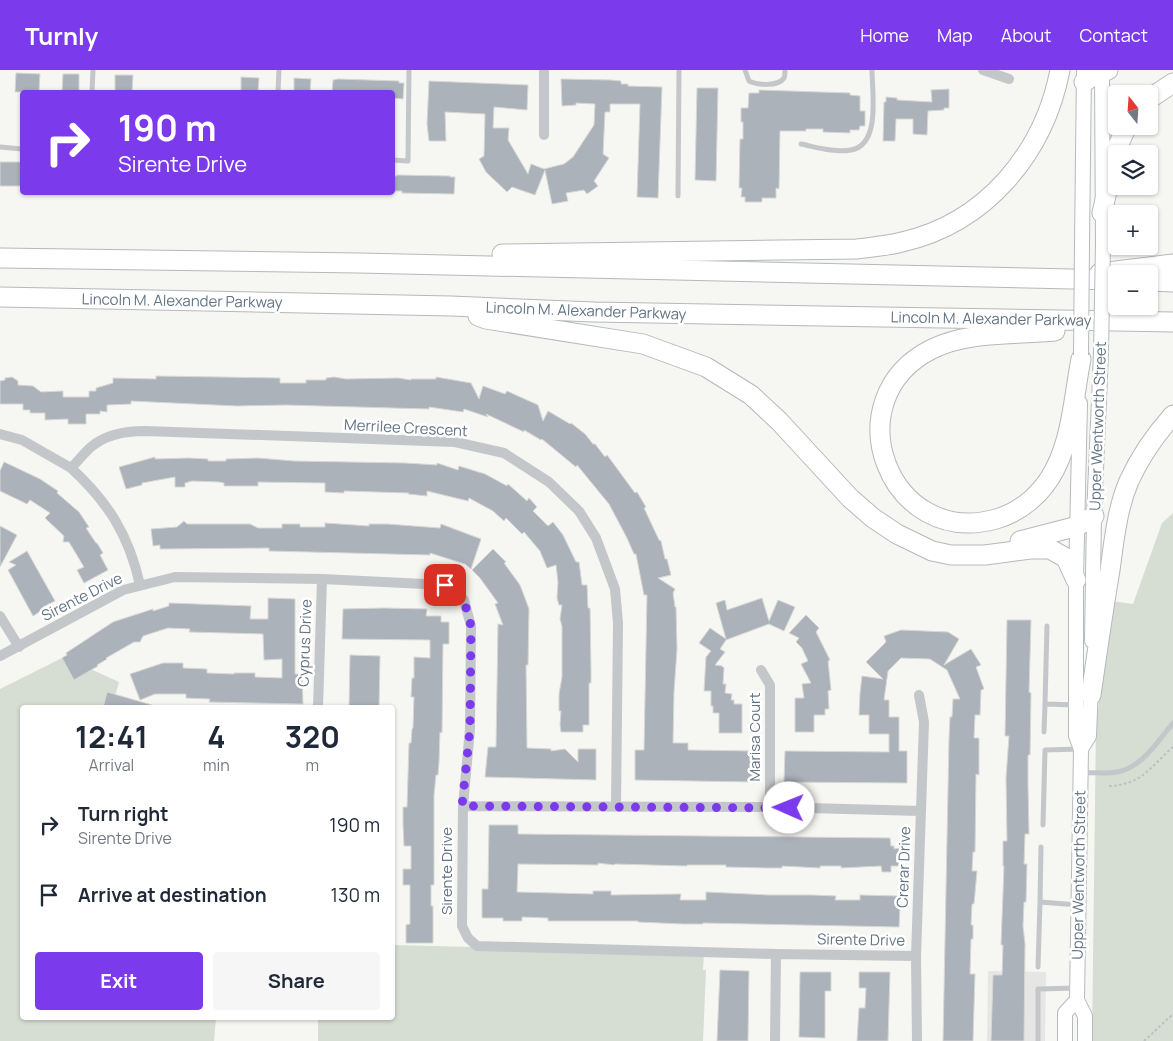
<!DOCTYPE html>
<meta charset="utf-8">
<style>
:root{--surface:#fff;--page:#f6f6f7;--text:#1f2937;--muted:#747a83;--accent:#7c3aed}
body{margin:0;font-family:Manrope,sans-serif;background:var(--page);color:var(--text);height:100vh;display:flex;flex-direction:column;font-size:19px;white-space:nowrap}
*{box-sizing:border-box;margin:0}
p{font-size:16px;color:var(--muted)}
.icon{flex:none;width:28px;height:28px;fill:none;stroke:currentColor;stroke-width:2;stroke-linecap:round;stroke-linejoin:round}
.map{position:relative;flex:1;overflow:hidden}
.side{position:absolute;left:20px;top:635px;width:375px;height:315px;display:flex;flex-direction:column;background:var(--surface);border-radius:5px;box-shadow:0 1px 4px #0004}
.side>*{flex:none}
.top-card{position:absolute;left:20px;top:20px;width:375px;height:105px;border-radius:5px;box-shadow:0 1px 4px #0004;background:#7c3aed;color:#fff;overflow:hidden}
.needle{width:32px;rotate:343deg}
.fabs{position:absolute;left:1108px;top:15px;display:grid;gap:10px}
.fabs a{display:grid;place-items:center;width:50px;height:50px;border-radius:5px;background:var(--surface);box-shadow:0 1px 4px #0004;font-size:25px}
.pin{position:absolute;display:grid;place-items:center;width:42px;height:42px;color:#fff;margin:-21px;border-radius:10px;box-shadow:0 2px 8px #0006}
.me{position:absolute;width:55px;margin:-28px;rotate:271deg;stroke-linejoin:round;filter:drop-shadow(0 0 4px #0008)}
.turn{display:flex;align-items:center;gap:18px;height:105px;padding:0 15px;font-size:22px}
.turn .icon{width:65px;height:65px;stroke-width:2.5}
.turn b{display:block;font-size:35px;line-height:42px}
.eta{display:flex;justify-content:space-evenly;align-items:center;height:85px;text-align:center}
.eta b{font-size:30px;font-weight:700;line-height:35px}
.primary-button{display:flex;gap:10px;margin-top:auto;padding:10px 15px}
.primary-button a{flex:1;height:58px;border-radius:5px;background:var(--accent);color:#fff;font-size:20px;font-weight:700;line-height:58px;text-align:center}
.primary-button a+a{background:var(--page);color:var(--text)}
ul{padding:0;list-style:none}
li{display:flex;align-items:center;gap:15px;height:70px;padding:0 15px}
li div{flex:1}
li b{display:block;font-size:19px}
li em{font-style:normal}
header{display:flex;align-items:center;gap:30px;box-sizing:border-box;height:70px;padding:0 25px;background:var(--accent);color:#fff}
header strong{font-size:24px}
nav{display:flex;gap:28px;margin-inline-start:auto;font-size:18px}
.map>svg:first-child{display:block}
.built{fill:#e6e7e5}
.green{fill:#d6ddd3}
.building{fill:#abb2b9;stroke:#d7d7d5}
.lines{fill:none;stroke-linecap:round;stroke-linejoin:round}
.secondary-casing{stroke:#b5babf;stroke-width:16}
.motorway-casing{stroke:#b5b9bc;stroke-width:21}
.path{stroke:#bcbfc1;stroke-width:2;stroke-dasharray:2.5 2.5;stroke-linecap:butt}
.service{stroke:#c3c7ca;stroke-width:5}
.minor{stroke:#c3c7ca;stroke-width:10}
.secondary{stroke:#fff;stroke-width:14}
.motorway{stroke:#fff;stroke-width:19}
.secondary-bridge-casing{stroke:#b5babf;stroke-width:16;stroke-linecap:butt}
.secondary-bridge{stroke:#fff;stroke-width:14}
.route{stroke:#7c3aed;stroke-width:9;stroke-dasharray:0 16.2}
.labels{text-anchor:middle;stroke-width:5;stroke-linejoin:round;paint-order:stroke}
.street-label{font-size:15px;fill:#637484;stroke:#fff}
</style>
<header>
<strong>Turnly</strong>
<nav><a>Home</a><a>Map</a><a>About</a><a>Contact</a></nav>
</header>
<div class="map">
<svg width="1173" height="971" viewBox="0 0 1173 971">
<rect width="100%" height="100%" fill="#f6f6f2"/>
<path class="built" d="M988 901 1046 902 1045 971H987Z"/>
<path class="green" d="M1173 443V971H1092L1096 656 1111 531 1133 534 1162 453Z
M64 587 119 612 112 637 22 638V948H216L214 971H0V619Z
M393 875 704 883 703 900H706L703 971H318V948H392Z"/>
<path class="building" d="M16 3 40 4 39 22H15Z
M63 4H79V22H62Z
M115 5H133L132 22H115Z
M241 7 259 8 258 22H241Z
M294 8 311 9 310 22H294Z
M338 9 399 11V13H404L403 29 392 28V22H332L333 10Z
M561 9 611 10 621 11V14H628V16L662 17 658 128 637 127 640 34H610V42H605L603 84 609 88 594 111 598 116 587 124 584 120 566 123 568 131 552 134 545 100 535 125 512 117 507 122 486 102 479 89 484 86 485 44 445 42 446 71H429L427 54 429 11 528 15 527 40 494 37 493 58H509L508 70 528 104 531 94 544 99 564 94 573 87 594 55 595 34 576 33V35L562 36Z
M697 18H718L716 111 695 110Z
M949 19V38H944V40L928 41 927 65 913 64V49H896L895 71H883L884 32H886V27L897 28V30L932 32 931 20Z
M759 20 850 23V25L860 26V41H865V56H860L859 60H850V63L823 62V59H806V61H780L779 119 776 118V128H762V132H745V127H741L742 118H739L740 69H743V52H741V38H748L749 23H759Z
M0 92H22V116H0Z
M397 105 450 106V107H455L454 124 402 123V121H392V106H397Z
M156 306 280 308V313H306V310H326V308L334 307 346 309 398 308 411 310V309H436V307L471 313 479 329 483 316 505 324 507 321 538 335 543 351 548 341 570 354 571 353 585 364 593 374H595L605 387 607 385 635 423 637 422 646 437 644 438 659 470 661 471 665 489H667L671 505 658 508 675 519 673 523 675 537H676L677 579 674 622 673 673H688V680L753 681 752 712 635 710V680H644L647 525H644L636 484H634L627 468 609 434 577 395 576 397 542 369 541 370 524 360V362L486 344 488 347 464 339 463 342 429 337V339L286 335 237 336 131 331V334L107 335V342L100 341V344H86V354H68V349L45 350V343H30V340H23V334H0V311L5 310V308L12 307 18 311V315L33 316 41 322 63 321V327H89V321H96V318L113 313V308L156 309Z
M155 387V389L188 388 208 389V391H226V389L258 388 294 391 405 393 437 395V393L458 400 459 396 485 404 507 416 508 414 527 431 529 428 537 437 533 441 548 456 553 452 563 465 576 492H579L582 515H587L588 538H590L591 601V613H589V655H583V662H561L560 655 561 641H559V624L562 607V556L560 549 562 535H559L557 528 558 512 556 495 547 498 540 481 524 462 522 464 506 448 504 451 493 441 469 428 468 431 427 421V426L408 424 409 423 344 421V423L325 422V413L258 412V416H224V413L219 412 192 411 185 413V417H175V407L142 413V415L126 419 119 397Z
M4 392 40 409 58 421 57 423 79 442 89 457 86 458 96 473H97L103 483 100 485 108 500 84 513 77 500 84 497 69 472H63L64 466 45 448 50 443 30 430 27 434 0 421V401Z
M184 451 187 454H250L258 458H282V454H300V457H325V453L369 456V454H387L440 458 441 454 481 469 471 499 465 494 430 483V485L269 481V478L163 479H160V475L153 476 151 459 177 457Z
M0 456 17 465 0 497Z
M493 479 506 492 504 493 520 515 529 539 528 595H526L527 678 551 679V681L565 679 578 692V679H596V710L485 707 488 677H496L498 554 503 555 495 534 498 533 480 508 472 500Z
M27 481 55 531 43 537 44 539 33 546 8 500 16 495 9 492Z
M268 528 295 529V604H302L303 634 209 632 210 629 186 628V624H155L140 630 130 604 163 593H183V598L207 599V603L234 604V603H255V607L282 608V589L264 590 263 564 189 562 190 559 168 558 143 566 140 572H134L106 588 107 589 97 595 98 596 74 610 62 588 67 585 66 583 113 552 153 539V541L169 536V533L251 536 250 549H268Z
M762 528 769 551 778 530 795 537 784 561 769 554 726 570 720 579 725 582 715 595 722 596 724 598 723 614H726L725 623 732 624 731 630H734V634H742V663H719V643H713V636H711V621H704L706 587 711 581 699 573 710 558 726 569 716 533 725 530 727 540Z
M384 538 427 539 426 546H441V552H449V574H443L442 663 440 662 439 692 438 705H436L434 725V815H431V836H433V873H406V855L410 854V815H403V799H411V776H404L403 755V737H407L409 673H411L412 659 413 658 414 627H411L412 608H414V587L430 588V570L342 569 343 539Z
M806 545 819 558 816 562 830 590 828 591 831 620 828 621 829 639H825V645H814V662H795V628H804L802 614 811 613 801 594 808 591 802 578 796 572 799 568 789 563Z
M1007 550H1031L1029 622 1031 623 1030 685H1028V715L1029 764H1025L1024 794H1027L1026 832H1024L1023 856 1025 874 1024 971H991L993 905H1002L1003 875H1001L1004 796H1003V771H1007L1006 708 1009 666H1005Z
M901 560 948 562 959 569 944 595 971 579 981 595 976 597 984 619 981 620 980 645H975L974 668H979V705L976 704 975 782H973L972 801H977L974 834H972L971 855H973V869H971L970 904H975L973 971H943L949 668 950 647H952L953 629H960L947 600 930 589 901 588 888 601 884 630H889V647H899V681H907V713L784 712 785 681 889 682V664H869V645H859L860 623 862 606 883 609 866 592 886 572 884 566Z
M350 585 380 586 379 638H349Z
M107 622 152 635V638H103Z
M489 755H518V764L890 768 891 776H894V779L899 778V796H891V802H882L881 796 841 798V796H820V798L782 796V798H767L726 797V795H687V796L615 794 614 795 598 793V795L518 794 517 822 593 824V821H611V825L681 824 680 830H706V822L769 825H813L836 826 835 830H860V825L898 826V837H900L899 857 703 853V854H683L638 852V851H548V848L522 847V851H503V848H482V819H488Z
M720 900 749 901 748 971H717Z
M800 902H831V921H825V968L799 967Z
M859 902H890L888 971H857L859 938H865L866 918H859Z"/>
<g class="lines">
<g class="secondary-casing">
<path id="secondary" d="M1102 0 1103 174
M1082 174 1084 0
M1080 333 1076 510V666L1081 679 1077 930 1085 946V971
M1092 571 1094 446 1101 283
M1081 679 1089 666 1091 615
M1065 971V943L1077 930"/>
</g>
<g class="motorway-casing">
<path id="motorway" d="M1084 12 1096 4 1108 0
M1149 29 1173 13
M1102 143 1117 78 1127 56
M502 184 857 179C872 177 887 176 902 172 986 153 1044 83 1060 0
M0 188 359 193 1116 210
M1100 203 1173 194
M1149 211 1173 212
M0 227 451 236 594 242 1173 252
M478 246 486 249 643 274 706 297 751 325 779 351 850 428 873 448 897 464 932 481 951 485H985L1030 479H1050L1066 488 1076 510
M1055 261C1015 265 969 261 932 279 832 329 889 479 996 449 1021 442 1043 423 1055 399 1072 366 1074 325 1081 289
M1020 471 1078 456 1094 446
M1091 625C1097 583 1103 542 1110 500 1114 471 1117 439 1129 411 1140 387 1155 365 1173 345"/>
</g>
<path class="path" d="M1109 716C1142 715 1151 696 1173 677
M1144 971 1173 944"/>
<path class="service" d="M745 0 749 11C757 15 778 17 784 8 785 6 785 2 785 0
M92 22 93 0
M278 22 279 0
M801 74C816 77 835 83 851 80 881 75 872 22 872 0
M0 77 22 79
M392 90 408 91 409 0
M678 126 679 0
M1045 634 1047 556
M1044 662 1045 634 1076 635
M1081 703C1093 702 1106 704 1117 702 1143 697 1157 672 1173 653
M1043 755 1045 680 1080 679
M1040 832 1041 777
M1038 897 1040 832 1078 835
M1038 971V919L1076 918"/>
<path class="minor" d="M544 0V65
M983 0 1009 9
M0 364 22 370 71 398C78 391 84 383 91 377 105 365 126 361 145 361L455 372 504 383 549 412 579 441 596 468 615 519 618 553 616 737
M71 398C108 432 129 465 140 515
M0 546 19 577
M0 586 123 520 175 507 322 509 445 515 464 530 471 556 470 659 463 736 462 856 468 868 477 876 776 884 916 886
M761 600 770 615V737
M318 638 322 509
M463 736 770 737 921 741
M775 971 776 884
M917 971 916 886 924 652 919 625"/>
<use href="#secondary" class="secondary"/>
<use href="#motorway" class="motorway"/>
<g class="secondary-bridge-casing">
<path id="secondary-bridge" d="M1101 283 1103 174
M1081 285 1082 174"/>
</g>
<use href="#secondary-bridge" class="secondary-bridge"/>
</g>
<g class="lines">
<path class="route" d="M445 515 464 530 471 556 470 659 462 736 789 738"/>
</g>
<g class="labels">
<g class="street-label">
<text transform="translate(182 231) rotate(1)" y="5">Lincoln M. Alexander Parkway</text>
<text transform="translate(586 241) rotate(2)" y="5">Lincoln M. Alexander Parkway</text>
<text transform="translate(991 249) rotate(1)" y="5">Lincoln M. Alexander Parkway</text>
<text transform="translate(1098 356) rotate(-88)" y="5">Upper Wentworth Street</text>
<text transform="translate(406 358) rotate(3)" y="5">Merrilee Crescent</text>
<text transform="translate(82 527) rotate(-27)" y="5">Sirente Drive</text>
<text transform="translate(305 573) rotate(-88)" y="5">Cyprus Drive</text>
<text transform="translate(755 667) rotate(-90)" y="5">Marisa Court</text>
<text transform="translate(904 797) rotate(-88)" y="5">Crerar Drive</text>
<text transform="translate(447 801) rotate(-90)" y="5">Sirente Drive</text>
<text transform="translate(1079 805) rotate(-89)" y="5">Upper Wentworth Street</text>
<text transform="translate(861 870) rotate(1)" y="5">Sirente Drive</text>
</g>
</g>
</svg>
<div class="fabs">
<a><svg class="needle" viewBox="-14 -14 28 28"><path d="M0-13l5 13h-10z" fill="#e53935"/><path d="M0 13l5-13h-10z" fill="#747a83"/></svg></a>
<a><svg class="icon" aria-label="layers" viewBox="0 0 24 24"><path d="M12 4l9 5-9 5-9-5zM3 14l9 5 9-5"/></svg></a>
<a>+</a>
<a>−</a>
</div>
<div class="pin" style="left:445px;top:515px;background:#d93025"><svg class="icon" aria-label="arrive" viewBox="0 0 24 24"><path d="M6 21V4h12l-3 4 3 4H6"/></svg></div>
<svg class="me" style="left:789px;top:738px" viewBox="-20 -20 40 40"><circle r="19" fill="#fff"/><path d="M0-13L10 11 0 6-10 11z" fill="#7c3aed"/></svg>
<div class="top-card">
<div class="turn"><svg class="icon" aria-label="right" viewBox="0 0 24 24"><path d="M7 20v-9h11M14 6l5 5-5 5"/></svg><div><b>190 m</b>Sirente Drive</div></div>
</div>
<section class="side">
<div class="eta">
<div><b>12:41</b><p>Arrival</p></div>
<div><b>4</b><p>min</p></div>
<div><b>320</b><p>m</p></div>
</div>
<ul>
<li><svg class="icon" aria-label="right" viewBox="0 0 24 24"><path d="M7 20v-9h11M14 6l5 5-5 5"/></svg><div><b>Turn right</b><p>Sirente Drive</p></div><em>190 m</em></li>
<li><svg class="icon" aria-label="arrive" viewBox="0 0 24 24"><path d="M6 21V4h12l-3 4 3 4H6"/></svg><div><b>Arrive at destination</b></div><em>130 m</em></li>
</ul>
<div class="primary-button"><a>Exit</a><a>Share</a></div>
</section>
</div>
